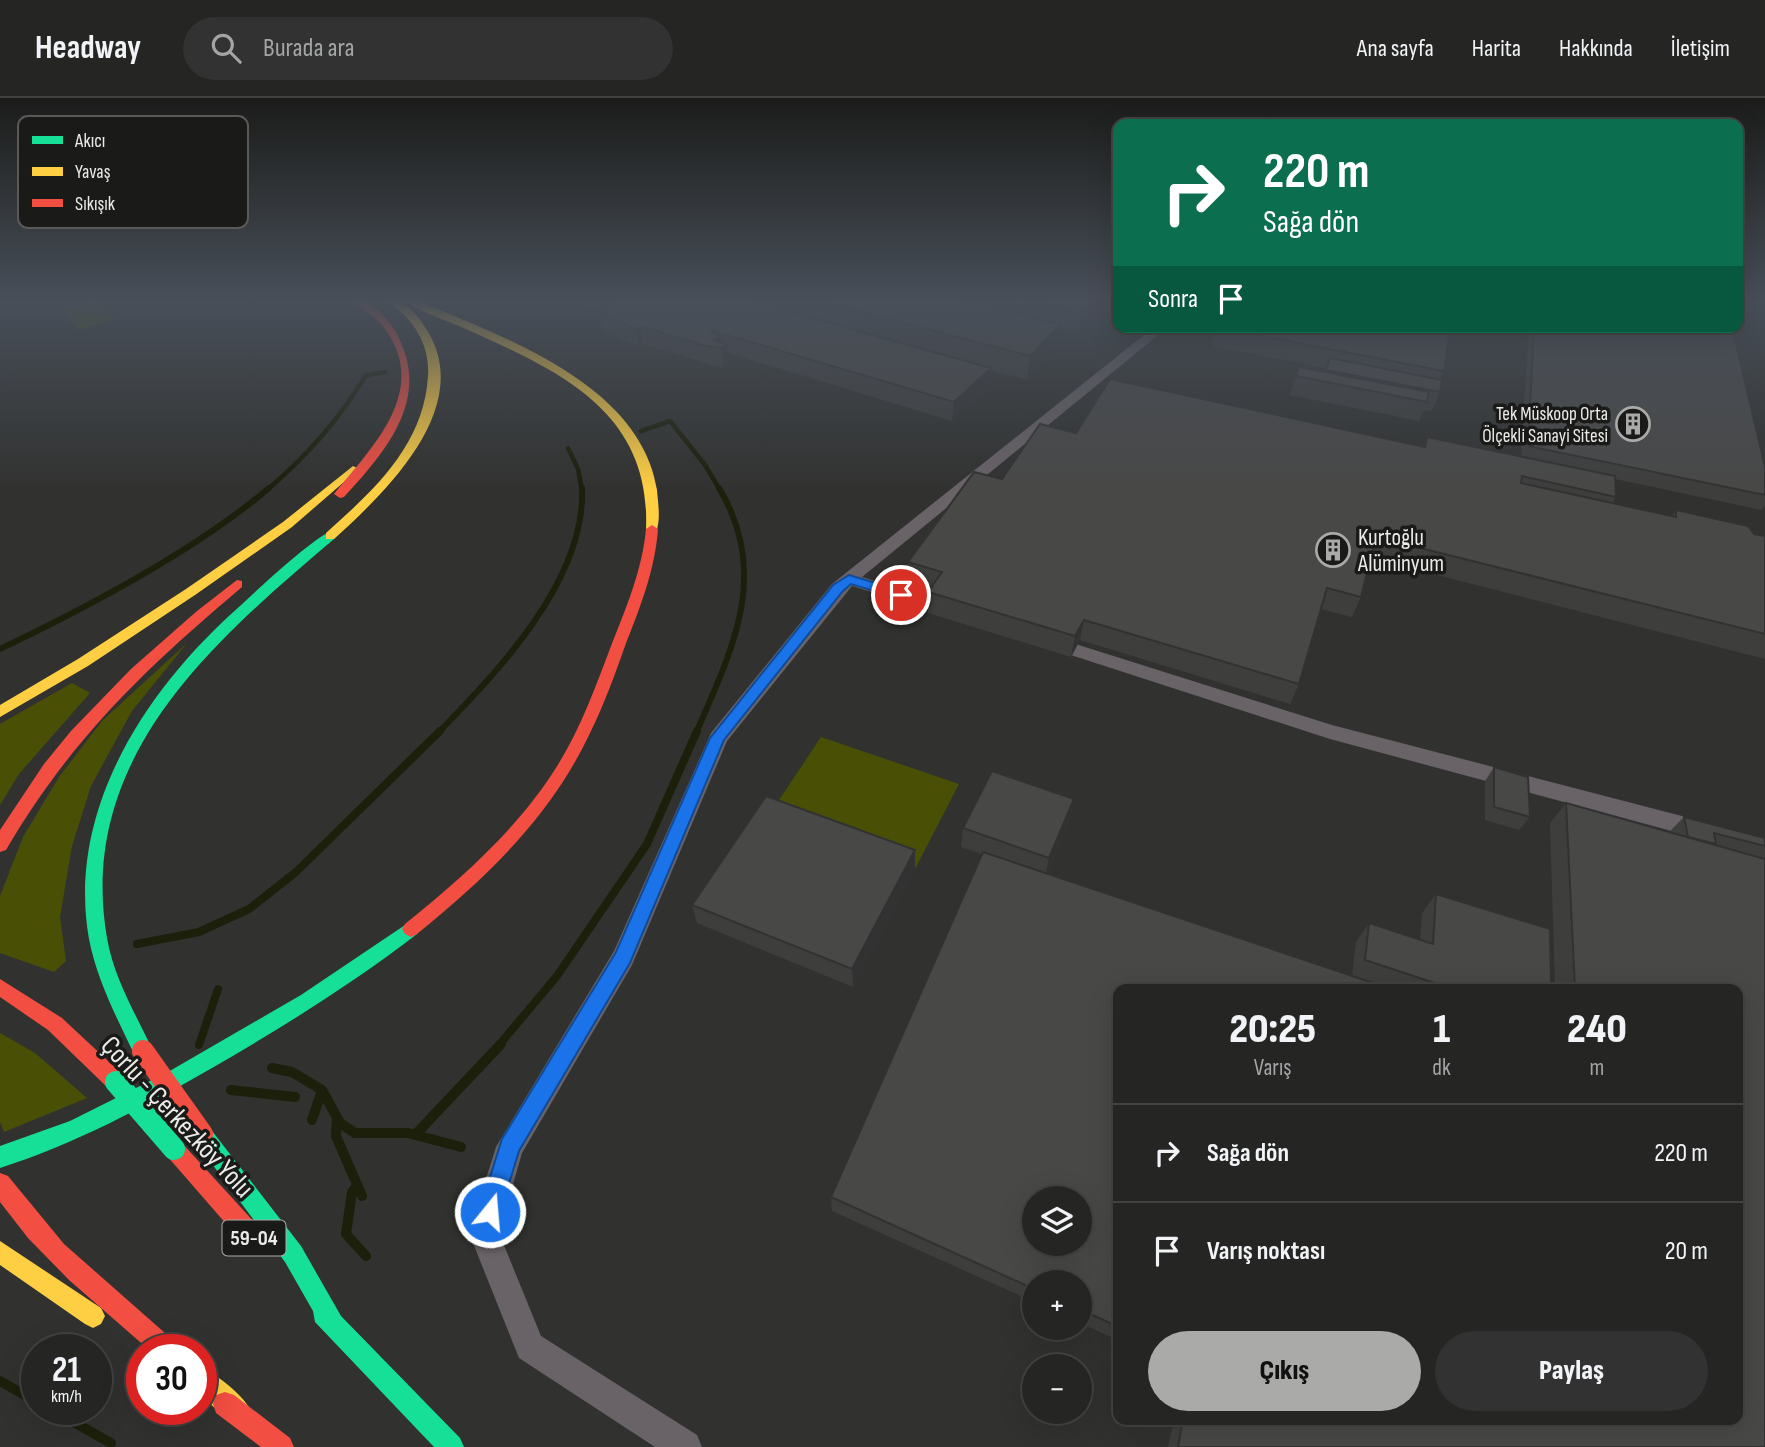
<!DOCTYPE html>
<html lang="tr">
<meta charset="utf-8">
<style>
:root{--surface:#252624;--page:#313231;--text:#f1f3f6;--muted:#a3a5a6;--line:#424341;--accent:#aaaaa8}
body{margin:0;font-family:"Sofia Sans Condensed",sans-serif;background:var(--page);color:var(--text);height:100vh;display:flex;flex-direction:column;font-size:26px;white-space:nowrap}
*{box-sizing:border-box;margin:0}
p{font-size:23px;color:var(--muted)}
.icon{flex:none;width:38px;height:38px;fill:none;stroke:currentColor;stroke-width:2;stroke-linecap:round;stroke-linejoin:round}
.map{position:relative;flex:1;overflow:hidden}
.drawer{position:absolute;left:1113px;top:886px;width:630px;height:441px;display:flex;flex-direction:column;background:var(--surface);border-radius:14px;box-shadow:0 7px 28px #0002,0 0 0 2px var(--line)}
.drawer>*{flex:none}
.banner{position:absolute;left:1113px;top:21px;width:630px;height:214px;border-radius:14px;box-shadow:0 7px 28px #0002,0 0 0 2px var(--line);background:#0b6e4f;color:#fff;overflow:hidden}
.buttons{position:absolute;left:1022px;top:1088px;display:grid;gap:14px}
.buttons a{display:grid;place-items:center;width:70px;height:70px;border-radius:50%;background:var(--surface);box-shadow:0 7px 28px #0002,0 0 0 2px var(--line);font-size:35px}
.speed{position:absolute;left:21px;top:1236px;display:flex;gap:14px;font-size:35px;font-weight:700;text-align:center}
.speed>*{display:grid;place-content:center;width:91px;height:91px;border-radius:50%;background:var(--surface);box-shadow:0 7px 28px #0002,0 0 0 2px var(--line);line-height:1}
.speed small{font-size:18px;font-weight:400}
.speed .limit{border:10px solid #d22;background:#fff;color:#111}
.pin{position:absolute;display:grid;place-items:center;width:60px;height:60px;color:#fff;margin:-30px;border:4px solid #fff;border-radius:50%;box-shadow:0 2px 7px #0007}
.me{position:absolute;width:77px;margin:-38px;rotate:17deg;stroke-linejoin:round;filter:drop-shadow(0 0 5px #0008)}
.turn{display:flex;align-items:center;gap:24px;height:147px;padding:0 35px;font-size:32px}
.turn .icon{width:91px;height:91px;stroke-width:2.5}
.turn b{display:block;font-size:49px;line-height:60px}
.then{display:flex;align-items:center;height:66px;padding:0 35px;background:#0003;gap:14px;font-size:26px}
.eta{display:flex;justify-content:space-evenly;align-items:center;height:119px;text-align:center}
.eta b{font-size:42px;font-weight:800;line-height:49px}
.cta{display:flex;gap:14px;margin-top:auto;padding:14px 35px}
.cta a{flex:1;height:80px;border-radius:42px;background:var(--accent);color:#111;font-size:28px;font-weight:800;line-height:80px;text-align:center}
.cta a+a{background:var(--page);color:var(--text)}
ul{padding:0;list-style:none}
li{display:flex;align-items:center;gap:21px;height:98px;padding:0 35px;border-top:2px solid var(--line)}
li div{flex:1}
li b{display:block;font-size:26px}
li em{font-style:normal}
header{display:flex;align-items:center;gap:42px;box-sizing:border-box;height:98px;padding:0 35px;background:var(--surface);border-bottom:2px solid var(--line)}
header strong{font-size:33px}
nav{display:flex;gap:38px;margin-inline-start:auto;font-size:24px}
.search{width:490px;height:63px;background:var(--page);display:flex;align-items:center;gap:18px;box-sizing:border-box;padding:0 24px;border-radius:38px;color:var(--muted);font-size:26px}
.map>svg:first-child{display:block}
.green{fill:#4a4f06}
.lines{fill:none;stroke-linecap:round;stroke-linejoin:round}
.stream-far3{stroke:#1c1f0a;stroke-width:4.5}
.stream-far2{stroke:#1c1f0a;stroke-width:6}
.stream-far1{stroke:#1c1f0a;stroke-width:8}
.stream{stroke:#1c1f0a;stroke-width:10}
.street{fill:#696267;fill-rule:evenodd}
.fast{fill:#16e098;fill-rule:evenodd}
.slow{fill:#ffcf43;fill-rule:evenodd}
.jam{fill:#f24e42;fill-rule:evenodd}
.fast-bridge{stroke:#16e098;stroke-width:22}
.jam-bridge{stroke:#f24e42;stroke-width:22}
.wall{fill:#3e3e3d}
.shaded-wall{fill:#323232}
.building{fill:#484847;stroke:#323232;stroke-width:2;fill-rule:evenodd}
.route{fill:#1a73e8;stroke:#114b97;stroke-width:2}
.labels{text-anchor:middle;stroke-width:7;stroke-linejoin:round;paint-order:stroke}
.far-poi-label{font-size:19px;fill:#ebebe9;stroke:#1a1a18;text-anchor:end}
.shield{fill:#1a1a18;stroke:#acacaa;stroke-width:2}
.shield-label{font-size:21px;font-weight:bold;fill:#ebebe9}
.poi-label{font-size:23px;fill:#ebebe9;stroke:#1a1a18;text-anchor:start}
.near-street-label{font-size:28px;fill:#ebebe9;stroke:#1a1a18}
.key{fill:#1a1a18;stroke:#595957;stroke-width:2}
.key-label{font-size:19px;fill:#ebebe9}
</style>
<header>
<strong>Headway</strong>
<div class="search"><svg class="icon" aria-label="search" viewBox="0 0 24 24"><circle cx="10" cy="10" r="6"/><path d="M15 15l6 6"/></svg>Burada ara</div>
<nav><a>Ana sayfa</a><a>Harita</a><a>Hakkında</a><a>İletişim</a></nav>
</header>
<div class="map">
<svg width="1765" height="1349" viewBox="0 0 1765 1349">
<rect width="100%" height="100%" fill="#313230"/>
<path class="green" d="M96 202 115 221 79 232 60 212Z
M187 545 132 613 91 688 72 748 60 819 66 863 54 874 0 855V798L23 739 59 679 102 623Z
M72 585 90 595 19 676 0 707V626Z
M821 639 959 686 915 771 769 717Z
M0 935 35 955 87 1000 4 1034 0 1024Z"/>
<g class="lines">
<path class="stream-far3" d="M641 333 670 323 705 367 720 392
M568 350 578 371 582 392
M267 392C307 358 339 322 366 277L385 274"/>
<path class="stream-far2" d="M0 551C88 509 195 453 269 390
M438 635C498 573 586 482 582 390
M696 635C732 552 771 476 719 390"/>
<path class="stream-far1" d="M137 846 199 834 249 811 296 774 440 633
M199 947 218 891
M499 947 557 878 647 746 697 633"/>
<path class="stream" d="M272 970 292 974 322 992 312 1022
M231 992 295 999
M322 992 340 1025 355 1035H408L461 1049
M337 1020 336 1038 362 1098
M415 1037 501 946
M357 1088 352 1094 346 1136 366 1158
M0 1283 37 1304
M50 1311 111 1345"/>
<path class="street" d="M1154 229H1168L862 479 959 509 962 513 959 517H947L852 488 727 643 632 867 522 1055 499 1135 541 1238 697 1337 702 1349H655L519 1260 469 1135 496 1049 614 853 711 635 832 486Z
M1047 537 1332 627 1705 724 1713 727 1716 733 1713 739 1705 742 1330 641 1040 547 1038 543 1040 539Z"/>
<path class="fast" d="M330 434 336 438 334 441C213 544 76 660 107 840 114 881 136 916 153 953L150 960 143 962 136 960C118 922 97 883 89 841 66 711 147 590 240 508 256 493 313 440 330 434Z
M411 823 417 826 420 831 417 836C352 886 283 929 212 970 144 1009 75 1046 0 1070V1048L70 1023 168 974 301 897Z
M202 1026 209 1029 301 1148 341 1218 460 1340 464 1349H434L315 1224 313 1213 285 1164 195 1043 192 1036 195 1029Z"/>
<path class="slow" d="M391 202C406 202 419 219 427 232 475 309 386 394 334 441H326V435C374 392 424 347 428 278 430 248 415 223 391 206Z
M403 202H416C502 239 640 285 657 392 658 405 661 422 656 434L652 435 646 431C651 313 559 273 466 231 446 222 421 215 403 202Z
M353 368 359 371 292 429 195 497 88 568 0 619V607L78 561 186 491 283 424Z
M0 1143 101 1210 105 1218 101 1226 93 1230 85 1226 0 1167Z
M201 1270C218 1277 245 1298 252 1315L249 1324 240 1327 231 1324 201 1298Z"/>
<path class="jam" d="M354 202C369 202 384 216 392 228 435 295 390 349 344 399L340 400 334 396C372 349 433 291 382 227 374 218 362 211 354 202Z
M652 427 658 431C655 472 640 510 625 548 610 591 593 635 569 674 530 738 475 789 417 836L411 839 405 836 402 831 405 826C463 779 520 729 559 665 581 629 596 588 611 548 626 510 642 473 646 431Z
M237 482 242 483V489C145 571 71 641 6 752L0 754V732L44 666 71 633 131 571 197 513Z
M0 881 62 920 123 977 126 984 123 991 116 994 109 991 48 932 0 899Z
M174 1040 181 1044 257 1127 260 1135 257 1143 249 1146 241 1143 167 1058 163 1051 167 1044Z
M0 1075 8 1078 64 1146 174 1243 178 1251H148L69 1182 28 1140 0 1104Z
M225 1294 234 1297 290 1340 294 1349H261L216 1315 213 1306 216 1297Z"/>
<path class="fast-bridge" d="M116 984 174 1051"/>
<path class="jam-bridge" d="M143 953 202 1036"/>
</g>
<path class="wall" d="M582 202H1102L1100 211 1079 234 1060 230 1057 251 1027 282 990 272 989 288 952 323 728 255 730 264 723 269 709 266 643 246 639 249 603 234 599 216 606 212 605 209 598 213 583 208Z
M1216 229H1468L1464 238 1449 235 1444 273 1440 281V294L1432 313 1424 312 1419 323 1290 297 1299 269 1325 274 1326 270 1211 248Z
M1529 229H1732L1765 369V408L1762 412 1615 381 1616 399 1612 405 1672 418 1676 412 1765 438V561L1371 460 1361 499 1352 519 1321 511 1299 586 1290 606 1080 542 1071 559 928 515V494L931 491 907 484 908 464 1002 381 1076 335 1423 348 1427 339 1521 359Z
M1494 669 1530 719 1519 732 1485 722V683Z
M1566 705 1672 735 1671 732 1684 719 1765 740V1349H1168L1174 1321H1738V891H1555L1550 725Z
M1070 721 1047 775 1352 878 1356 844 1369 825 1420 842 1422 815 1436 796 1551 887 1547 891H1118V1242L1080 1225V1185H1034V1204L832 1113 831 1099 982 756 961 749 963 730Z
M915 752V771L853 889 697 825 692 807Z"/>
<path class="shaded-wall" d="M596 202H618L604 204 605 209 598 213Z
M1094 202H1102L1100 211 1079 234 1081 216Z
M1061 227 1057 251 1027 282 1030 258Z
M640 228 643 246 639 249 636 231Z
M714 233 715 242 721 238 722 249 727 246 730 264 723 269 721 250 711 235Z
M991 270 989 288 952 323 954 304Z
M4 271 13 283 0 287V272Z
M1084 522 1080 542 1071 559 1075 538Z
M1074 701 1070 721 1045 779 1049 760Z
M915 752V771L853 889 852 871Z
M1551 887 1547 891H1534Z"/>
<path class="building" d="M607 202H746L991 270 954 304 714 233 711 235 721 238 714 242 727 246 721 250 706 248 640 228 636 231 599 216 614 207 604 204Z
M816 202H961L1061 227 1030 258Z
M1024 202H1094L1081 216Z
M1216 229H1450L1444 273Z
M1534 229H1732L1765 369V397L1528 348Z
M1330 260 1442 282 1440 294 1326 272Z
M1299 269 1429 294 1427 304 1296 278Z
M1110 281 1425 349 1427 339 1615 378 1616 399 1522 378 1521 385 1676 419V412L1748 428 1754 436 1765 438V536L1376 439 1361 499 1327 490 1299 586 1084 522 1075 538 928 494 942 474 908 464 974 374 1002 381 1040 326 1076 335Z
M1494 669 1528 679 1530 719 1494 709Z
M992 673 1074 701 1049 760 963 730Z
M766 698 915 752 852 871 692 807Z
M1566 705 1765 761V1349H1178L1183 1321H1738V891H1575Z
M1684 719 1765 740V748L1714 735 1716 746 1688 739Z
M983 754 1391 891H1118V1229L1080 1211V1185H1034V1191L831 1099ZM1034 1101H1080V1146H1034Z
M1436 796 1550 831 1551 887 1534 891H1453L1365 862 1369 825 1433 846Z"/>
<linearGradient id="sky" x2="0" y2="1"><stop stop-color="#1b1c1a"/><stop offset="0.52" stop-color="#484f59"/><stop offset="1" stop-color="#484f59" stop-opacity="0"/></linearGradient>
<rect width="1765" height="391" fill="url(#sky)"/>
<path class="route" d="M849 477 906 494 908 497 901 501 851 486 843 493 724 642 630 865 519 1053 498 1122 490 1125 483 1122 479 1114 502 1041 616 854 710 640 833 487Z"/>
<defs>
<g id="building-ring" transform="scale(1.75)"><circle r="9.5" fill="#1a1a18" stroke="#aaaaa8" stroke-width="1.5"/><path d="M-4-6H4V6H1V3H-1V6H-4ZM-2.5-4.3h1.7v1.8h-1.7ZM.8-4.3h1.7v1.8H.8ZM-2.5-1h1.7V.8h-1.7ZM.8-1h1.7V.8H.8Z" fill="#aaaaa8"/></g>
</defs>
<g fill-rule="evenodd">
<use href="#building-ring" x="1633" y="326"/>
<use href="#building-ring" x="1333" y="452"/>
</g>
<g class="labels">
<g class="far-poi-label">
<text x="1608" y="322">Tek Müskoop Orta<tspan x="1608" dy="22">Ölçekli Sanayi Sitesi</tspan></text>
</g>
<rect class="shield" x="222.5" y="1122.5" width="63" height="35" rx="5"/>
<g class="shield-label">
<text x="254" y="1147">59-04</text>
</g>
<g class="poi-label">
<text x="1358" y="447">Kurtoğlu<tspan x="1358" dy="26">Alüminyum</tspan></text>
</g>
<g class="near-street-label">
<text transform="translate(178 1018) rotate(47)" y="10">Çorlu - Çerkezköy Yolu</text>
</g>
</g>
<rect x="18" y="18" width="230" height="112" rx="10" class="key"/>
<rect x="32" y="38" width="31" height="8" fill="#16e098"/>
<rect x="32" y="69" width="31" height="9" fill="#ffcf43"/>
<rect x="32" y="101" width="31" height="8" fill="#f24e42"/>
<g class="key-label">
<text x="75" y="49">Akıcı</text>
<text x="75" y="80">Yavaş</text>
<text x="75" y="112">Sıkışık</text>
</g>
</svg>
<div class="buttons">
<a><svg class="icon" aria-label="layers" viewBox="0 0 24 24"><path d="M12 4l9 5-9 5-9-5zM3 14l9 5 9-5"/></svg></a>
<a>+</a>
<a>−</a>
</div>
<div class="speed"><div>21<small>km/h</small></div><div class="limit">30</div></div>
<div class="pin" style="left:901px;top:497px;background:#d93025"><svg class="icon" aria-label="arrive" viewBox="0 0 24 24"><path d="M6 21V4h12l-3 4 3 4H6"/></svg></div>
<svg class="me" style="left:490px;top:1114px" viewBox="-20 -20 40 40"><circle r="17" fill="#1a73e8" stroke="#fff" stroke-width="3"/><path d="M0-11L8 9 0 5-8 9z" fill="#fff"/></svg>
<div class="banner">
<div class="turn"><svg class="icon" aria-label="right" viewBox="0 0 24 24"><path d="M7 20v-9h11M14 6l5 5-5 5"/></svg><div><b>220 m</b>Sağa dön</div></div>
<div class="then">Sonra<svg class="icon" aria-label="arrive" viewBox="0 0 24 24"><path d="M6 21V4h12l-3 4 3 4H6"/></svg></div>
</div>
<section class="drawer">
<div class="eta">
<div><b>20:25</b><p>Varış</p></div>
<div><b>1</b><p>dk</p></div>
<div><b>240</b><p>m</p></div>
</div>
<ul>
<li><svg class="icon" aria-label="right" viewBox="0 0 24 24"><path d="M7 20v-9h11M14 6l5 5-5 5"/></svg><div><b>Sağa dön</b></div><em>220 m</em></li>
<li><svg class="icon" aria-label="arrive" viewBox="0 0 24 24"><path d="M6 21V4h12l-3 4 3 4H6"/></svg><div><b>Varış noktası</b></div><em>20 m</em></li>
</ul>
<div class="cta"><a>Çıkış</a><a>Paylaş</a></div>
</section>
</div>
